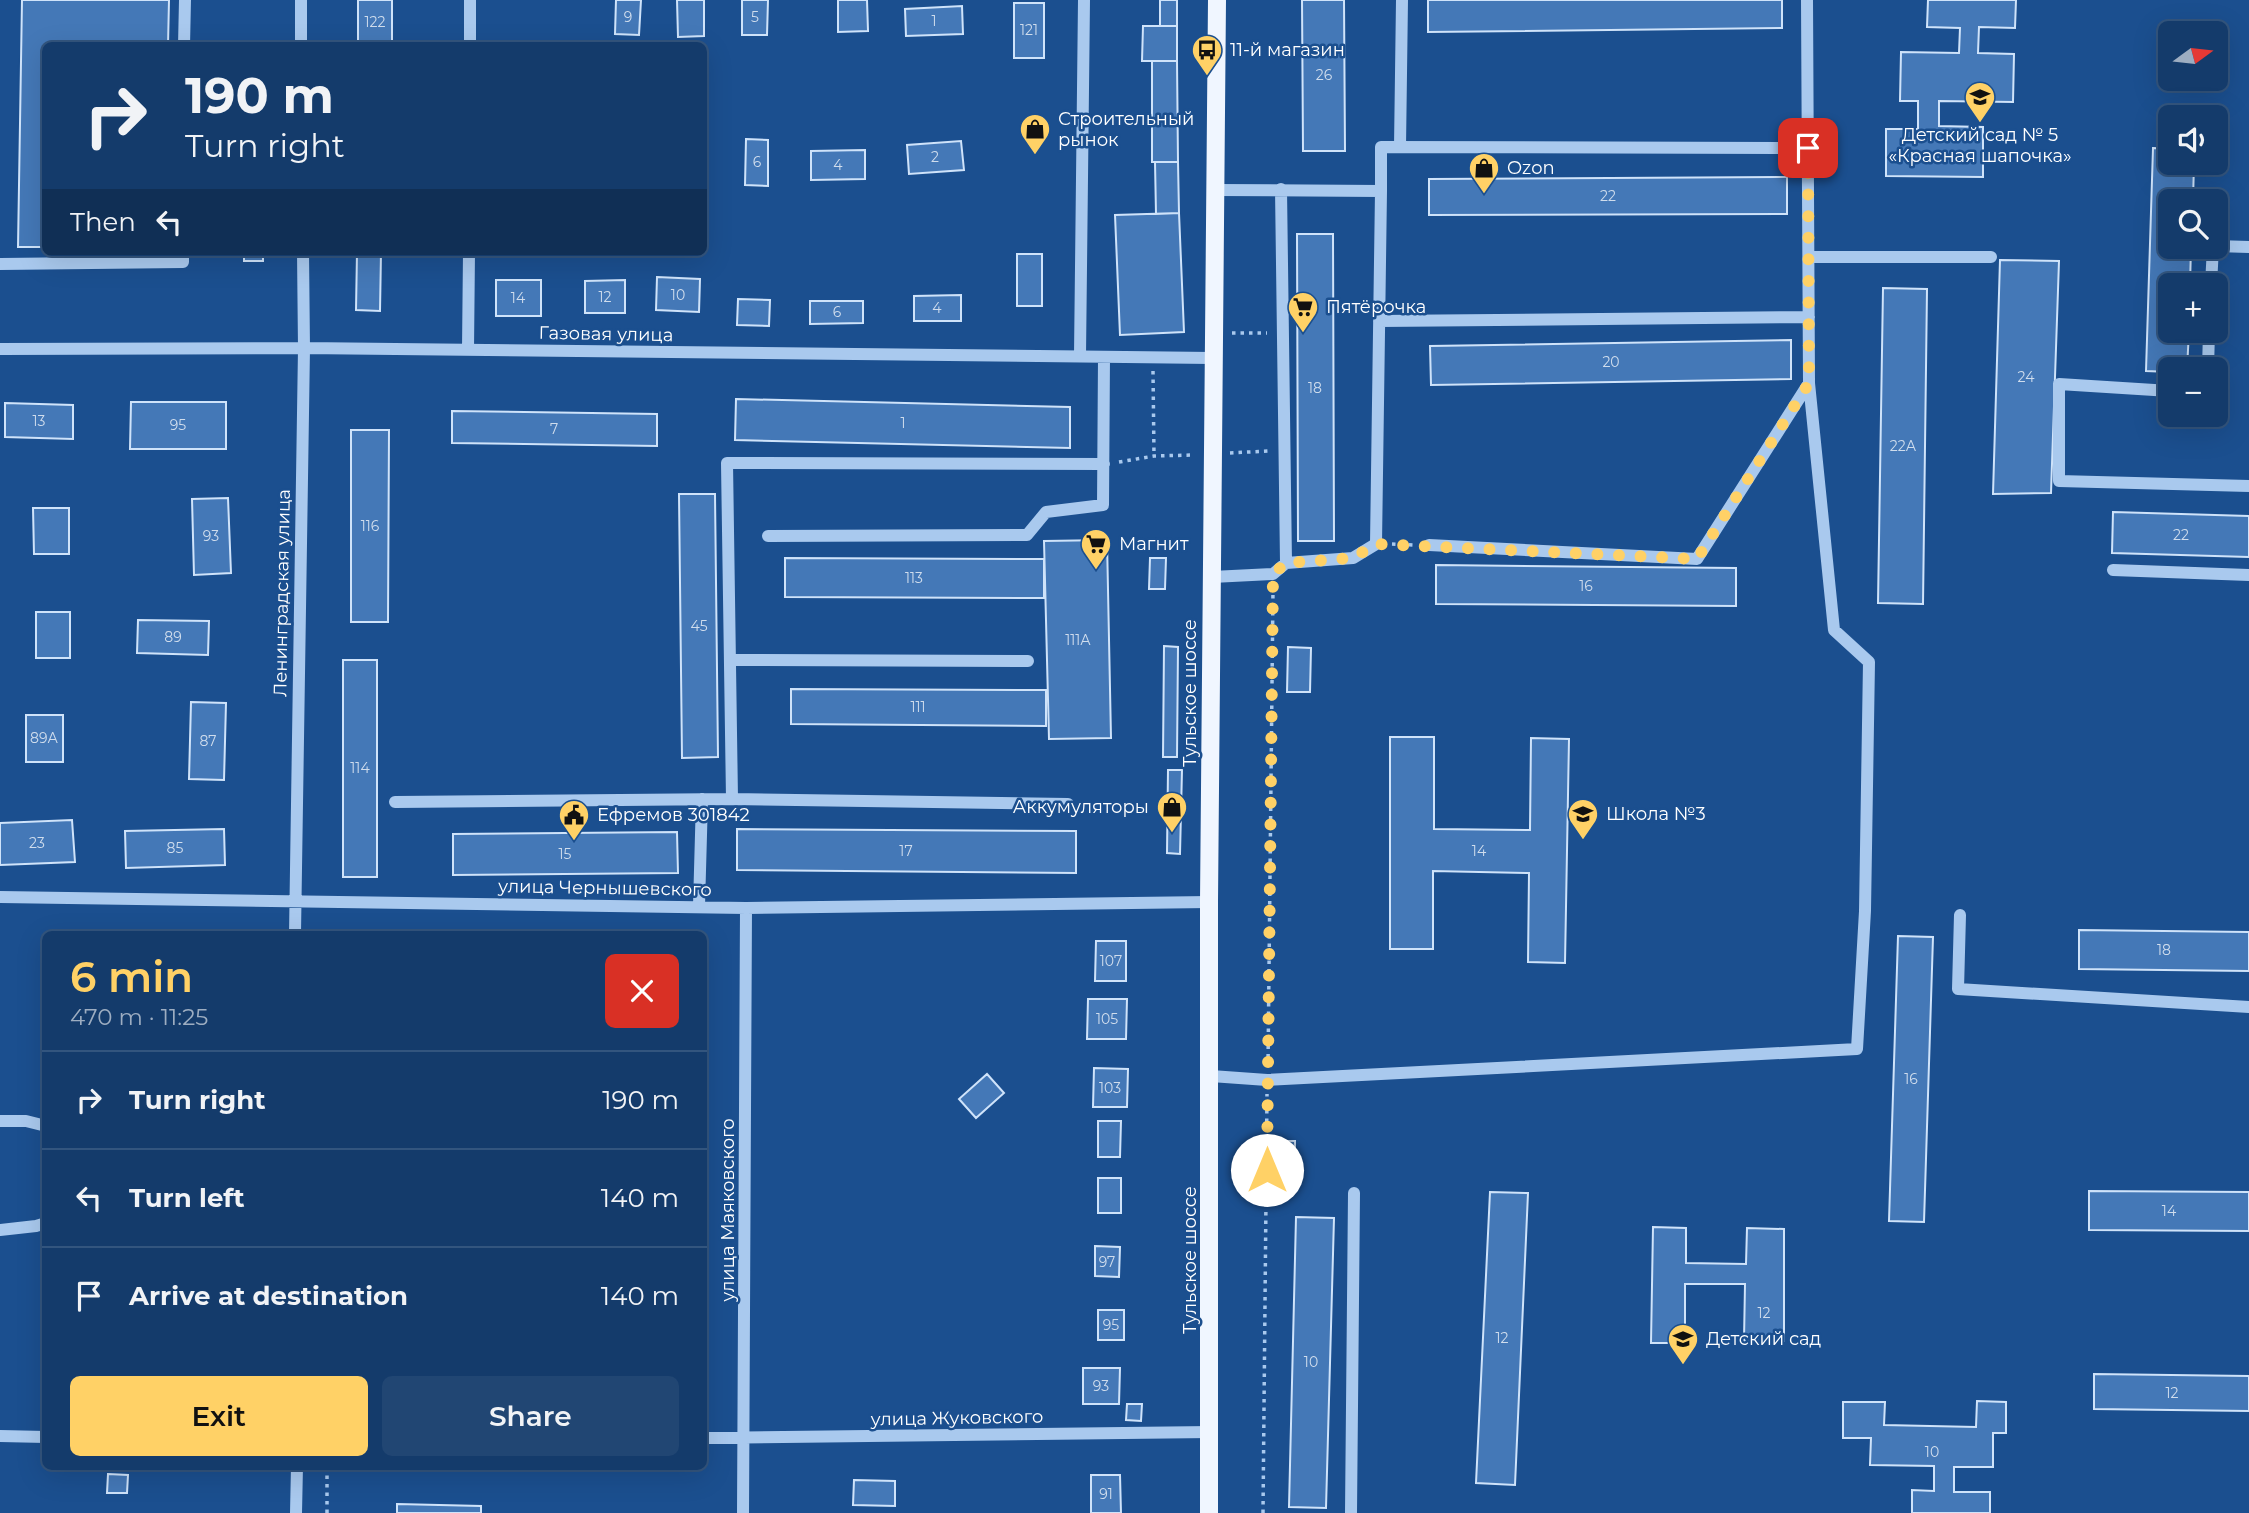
<!DOCTYPE html>
<meta charset="utf-8">
<style>
:root{--surface:#143b6b;--page:#214673;--text:#f1f3f6;--muted:#9dadc1;--line:#33557e;--accent:#ffd166}
body{margin:0;font-family:Montserrat,sans-serif;background:var(--page);color:var(--text);height:100vh;display:flex;flex-direction:column;font-size:26px;white-space:nowrap}
*{box-sizing:border-box;margin:0}
p{font-size:23px;color:var(--muted)}
.icon{flex:none;width:38px;height:38px;fill:none;stroke:currentColor;stroke-width:2;stroke-linecap:round;stroke-linejoin:round}
.map{position:relative;flex:1;overflow:hidden}
.sheet{position:absolute;left:42px;top:931px;width:665px;height:539px;display:flex;flex-direction:column;background:var(--surface);border-radius:10px;box-shadow:0 7px 28px #0002,0 0 0 2px var(--line)}
.sheet>*{flex:none}
.banner{position:absolute;left:42px;top:42px;width:665px;height:214px;border-radius:10px;box-shadow:0 7px 28px #0002,0 0 0 2px var(--line);background:#143b6b;color:var(--text);overflow:hidden}
.needle{width:46px;rotate:75deg}
.buttons{position:absolute;left:2158px;top:21px;display:grid;gap:14px}
.buttons a{display:grid;place-items:center;width:70px;height:70px;border-radius:10px;background:var(--surface);box-shadow:0 7px 28px #0002,0 0 0 2px var(--line);font-size:35px}
.pin{position:absolute;display:grid;place-items:center;width:60px;height:60px;color:#fff;margin:-30px;border-radius:14px;box-shadow:0 4px 10px #0006}
.me{position:absolute;width:77px;margin:-38px;rotate:0deg;stroke-linejoin:round;filter:drop-shadow(0 0 5px #0008)}
.turn{display:flex;align-items:center;gap:24px;height:147px;padding:0 28px;font-size:32px}
.turn .icon{width:91px;height:91px;stroke-width:2.5}
.turn b{display:block;font-size:49px;line-height:60px}
.then{display:flex;align-items:center;height:66px;padding:0 28px;background:#0003;gap:14px;font-size:26px}
.round{display:grid;place-items:center;flex:none;width:74px;height:74px;border-radius:10px;background:var(--page)}
.overview{display:flex;align-items:center;justify-content:space-between;height:119px;padding:0 28px}
h1{font-size:42px;font-weight:600;line-height:52px;color:var(--accent)}
.primary-button{display:flex;gap:14px;margin-top:auto;padding:14px 28px}
.primary-button a{flex:1;height:80px;border-radius:10px;background:var(--accent);color:#111;font-size:28px;font-weight:600;line-height:80px;text-align:center}
.primary-button a+a{background:var(--page);color:var(--text)}
ul{padding:0;list-style:none}
li{display:flex;align-items:center;gap:21px;height:98px;padding:0 28px;border-top:2px solid var(--line)}
li div{flex:1}
li b{display:block;font-size:26px}
li em{font-style:normal}
.map>svg:first-child{display:block}
.building{fill:#4478b7;stroke:#cfe3fa;stroke-width:2}
.lines{fill:none;stroke-linecap:round;stroke-linejoin:round}
.path{stroke:#a9c9ee;stroke-width:3.5;stroke-dasharray:3.5 5;stroke-linecap:butt}
.minor{stroke:#a9c9ee;stroke-width:12}
.major{stroke:#f0f6ff;stroke-width:18}
.route{stroke:#ffd166;stroke-width:12;stroke-dasharray:0 21.6}
.labels{text-anchor:middle;stroke-width:5;stroke-linejoin:round;paint-order:stroke}
.number-label{font-size:14px;fill:#d0dded}
.poi-label{font-size:18px;fill:#fff;stroke:#1b4f8f;text-anchor:start}
.street-label{font-size:18px;fill:#fff;stroke:#1b4f8f}
</style>
<div class="map">
<svg width="2249" height="1513" viewBox="0 0 2249 1513">
<rect width="100%" height="100%" fill="#1b4f8f"/>
<path class="building" d="M22 0H169L168 46H46V247H18Z
M358 0H392V44H358Z
M616 0H641L639 35 615 34Z
M677 0H704V36L678 37Z
M742 0H768L767 35H742Z
M838 0H867L868 31 838 32Z
M1160 0H1177V26H1160Z
M1302 0H1344L1345 151H1303Z
M1428 0H1782V28L1428 32Z
M1928 0H2016L2015 28 1979 27 1978 53 2014 54 2013 102 1939 101V126L1983 127V177L1886 176V129H1918V101H1900L1901 52 1959 53 1960 28 1927 27Z
M1014 3H1044V58H1014Z
M962 6 963 34 906 36 905 9Z
M1143 26H1177V61H1142Z
M1152 61H1177L1178 162H1152Z
M746 139 768 140V186L745 185Z
M961 141 964 170 909 174 907 145Z
M2153 148 2170 149V163H2194L2193 201H2170V247H2191L2190 285H2170V331H2189L2187 369H2170V372L2146 371Z
M865 150V179L811 180V151Z
M1155 162H1178L1179 213 1156 214Z
M1787 177V214L1429 215V179Z
M1179 213 1184 332 1120 335 1115 215Z
M1297 234H1333L1334 541H1298Z
M244 252H263V261H244Z
M357 252H381L380 311 356 310Z
M1017 254H1042V306H1017Z
M2000 260 2059 261 2051 493 1993 494Z
M657 277 700 279 699 312 656 310Z
M496 280H541V316H496Z
M625 280V313H585V281Z
M1883 288 1927 289 1923 604 1878 603Z
M961 295V321H914V296Z
M738 299 770 300 769 326 737 325Z
M810 301H863V323L810 324Z
M1791 340V379L1431 385 1430 346Z
M736 399 1070 407V448L735 440Z
M131 402H226V449H130Z
M5 403 73 405V439L5 437Z
M452 411 657 414V446L452 443Z
M351 430H389L388 622H351Z
M679 494H715L718 757 682 758Z
M228 498 231 573 194 575 192 499Z
M33 508H69V554H34Z
M2113 512 2249 516V557L2112 553Z
M1107 540 1111 738 1049 739 1044 541Z
M785 558 1044 559V598L785 597Z
M1150 558H1166L1165 589H1149Z
M1436 565 1736 568V606L1436 604Z
M36 612H70V658H36Z
M138 620 209 621 208 655 137 653Z
M1164 646 1178 647 1177 757H1163Z
M1288 647 1311 648 1310 692H1287Z
M343 660H377V877H343Z
M791 689 1046 690V726L791 724Z
M191 702 226 703 224 780 189 779Z
M26 715H63V762H26Z
M1390 737H1434V829L1530 830 1531 738 1569 739 1565 963 1528 962 1529 873 1433 871V949H1390Z
M1168 770H1182L1180 854 1167 853Z
M72 820 75 862 0 865V823Z
M224 829 225 865 126 868 125 831Z
M737 829 1076 831V873L737 870Z
M677 832 678 873 453 875V834Z
M2079 930 2249 932V971L2079 969Z
M1898 936 1933 937 1924 1222 1889 1221Z
M1096 941H1126V981H1095Z
M1088 999H1127L1126 1039H1087Z
M1094 1068 1128 1069 1127 1107H1093Z
M987 1074 1004 1093 976 1118 959 1099Z
M1098 1121H1121L1120 1157H1098Z
M1270 1141H1295V1161L1270 1162Z
M1098 1178H1121V1213H1098Z
M2089 1191 2249 1192V1231L2089 1230Z
M1490 1192 1528 1193 1515 1485 1476 1483Z
M1296 1217 1334 1218 1326 1508 1289 1507Z
M1653 1227 1686 1228V1263L1746 1264 1747 1228 1784 1229V1341H1744L1745 1284H1685V1343H1651Z
M1095 1246 1120 1247 1119 1277 1095 1276Z
M1098 1310H1124V1340H1098Z
M1083 1368H1120L1119 1404H1083Z
M2094 1374 2249 1376V1411L2094 1409Z
M1977 1401 2006 1402V1433H1993V1467H1954V1492H1990V1513H1912V1490L1934 1491V1466L1870 1465 1871 1438H1843V1402H1885L1884 1425 1976 1427Z
M1127 1404H1142L1141 1421 1126 1420Z
M108 1474 128 1475 127 1493H107Z
M1091 1475H1120L1121 1513H1091Z
M854 1480 895 1481V1506L853 1505Z
M397 1504 481 1506V1513H397Z"/>
<g class="lines">
<path class="path" d="M1232 333H1267
M1153 371 1154 456
M1230 453 1268 451
M1119 462 1154 456 1195 455
M1392 544 1413 545
M1268 1066 1273 590
M327 1513V1466
M1263 1513 1267 1094"/>
<path class="minor" d="M301 0V46
M184 46 185 0
M470 46V0
M1400 147 1402 0
M1281 189 1286 563
M1215 190 1381 191V147L1808 148
M2216 246 2249 247
M1809 257H1991
M0 264 183 262V252
M2211 285 2213 247
M1379 321 1809 317
M0 349 304 348 1212 358
M468 350 469 252
M1080 356 1084 0
M2208 369 2209 331
M2170 391 2059 384V481L2249 486
M768 536 1027 535 1046 512 1103 505 1104 357
M1429 545 1697 559 1809 383 1807 0
M2113 570 2249 575
M1212 577 1273 574 1286 563 1353 558 1376 544 1381 191
M730 660 1028 661
M732 799 727 463 1104 464
M395 802 732 799 1068 804
M0 897 746 908 1209 902
M699 906 702 799
M1960 915 1958 989 2249 1007
M295 934 304 348 303 252
M1211 1076 1267 1080 1857 1049 1865 911 1869 662 1834 630 1809 383
M0 1121H26L46 1126
M0 1230 36 1226 46 1223
M0 1436 46 1437
M704 1438 1211 1432
M296 1513 297 1466
M743 1513 746 908
M1351 1513 1354 1193"/>
<path class="major" d="M1209 1513V902L1217 0"/>
</g>
<g class="lines">
<path class="route" d="M1267 1170 1273 574 1286 563 1353 558 1376 544 1697 559 1809 383 1808 148"/>
</g>
<defs>
<g id="bus-pin" transform="scale(1.575)"><path d="M0 17L-7.5 6A9.5 9.5 0 1 1 7.5 6Z" fill="#ffd166" stroke="#1b4f8f"/><path d="M-5-6H5V4H4V6H2V4H-2V6H-4V4H-5ZM-3.5-4V0h7V-4ZM-3.5 1.2v1.5H-2V1.2ZM2 1.2v1.5H3.5V1.2Z" fill="#111"/></g>
<g id="school-pin" transform="scale(1.575)"><path d="M0 17L-7.5 6A9.5 9.5 0 1 1 7.5 6Z" fill="#ffd166" stroke="#1b4f8f"/><path d="M0-5L7-2L0 1L-7-2ZM-4 1L0 2.5L4 1V4Q0 6-4 4Z" fill="#111"/></g>
<g id="shop-pin" transform="scale(1.575)"><path d="M0 17L-7.5 6A9.5 9.5 0 1 1 7.5 6Z" fill="#ffd166" stroke="#1b4f8f"/><path d="M-5-2.5h2.3a2.7 3.5 0 0 1 5.4 0H5L5.5 6h-11ZM-1.5-2.5h3a1.5 2.3 0 0 0-3 0Z" fill="#111"/></g>
<g id="supermarket-pin" transform="scale(1.575)"><path d="M0 17L-7.5 6A9.5 9.5 0 1 1 7.5 6Z" fill="#ffd166" stroke="#1b4f8f"/><path d="M-6-5.5h2.5l.6 2H6L4.5 2H-2.5L-4.4-4H-6ZM-1.5 3.2a1.3 1.3 0 1 0 .1 0ZM3 3.2a1.3 1.3 0 1 0 .1 0Z" fill="#111"/></g>
<g id="civic-pin" transform="scale(1.575)"><path d="M0 17L-7.5 6A9.5 9.5 0 1 1 7.5 6Z" fill="#ffd166" stroke="#1b4f8f"/><path d="M-.6-6.5H3V-4.5H.6V-3L4-1V1h2V6H-6V1h2V-1L-.6-3ZM-1.2 2.5V6h2.4V2.5Z" fill="#111"/></g>
</defs>
<g fill-rule="evenodd">
<use href="#bus-pin" x="1207" y="50"/>
<use href="#school-pin" x="1980" y="97"/>
<use href="#shop-pin" x="1035" y="129"/>
<use href="#shop-pin" x="1484" y="168"/>
<use href="#supermarket-pin" x="1303" y="307"/>
<use href="#supermarket-pin" x="1096" y="544"/>
<use href="#shop-pin" x="1172" y="807"/>
<use href="#school-pin" x="1583" y="814"/>
<use href="#civic-pin" x="574" y="815"/>
<use href="#school-pin" x="1683" y="1339"/>
</g>
<g class="labels">
<g class="number-label">
<text x="628" y="22">9</text>
<text x="755" y="22">5</text>
<text x="934" y="26">1</text>
<text x="375" y="27">122</text>
<text x="1029" y="35">121</text>
<text x="1324" y="80">26</text>
<text x="935" y="162">2</text>
<text x="757" y="167">6</text>
<text x="838" y="170">4</text>
<text x="1608" y="201">22</text>
<text x="678" y="300">10</text>
<text x="605" y="302">12</text>
<text x="518" y="303">14</text>
<text x="937" y="313">4</text>
<text x="837" y="317">6</text>
<text x="1611" y="367">20</text>
<text x="2026" y="382">24</text>
<text x="1315" y="393">18</text>
<text x="39" y="426">13</text>
<text x="903" y="428">1</text>
<text x="178" y="430">95</text>
<text x="554" y="434">7</text>
<text x="1903" y="451">22А</text>
<text x="370" y="531">116</text>
<text x="2181" y="540">22</text>
<text x="211" y="541">93</text>
<text x="914" y="583">113</text>
<text x="1586" y="591">16</text>
<text x="699" y="631">45</text>
<text x="173" y="642">89</text>
<text x="1078" y="645">111А</text>
<text x="918" y="712">111</text>
<text x="44" y="743">89А</text>
<text x="208" y="746">87</text>
<text x="360" y="773">114</text>
<text x="37" y="848">23</text>
<text x="175" y="853">85</text>
<text x="906" y="856">17</text>
<text x="1479" y="856">14</text>
<text x="565" y="859">15</text>
<text x="2164" y="955">18</text>
<text x="1111" y="966">107</text>
<text x="1107" y="1024">105</text>
<text x="1911" y="1084">16</text>
<text x="1110" y="1093">103</text>
<text x="2169" y="1216">14</text>
<text x="1107" y="1267">97</text>
<text x="1764" y="1318">12</text>
<text x="1111" y="1330">95</text>
<text x="1502" y="1343">12</text>
<text x="1311" y="1367">10</text>
<text x="1101" y="1391">93</text>
<text x="2172" y="1398">12</text>
<text x="1932" y="1457">10</text>
<text x="1106" y="1499">91</text>
</g>
<g class="poi-label">
<text x="1230" y="56">11-й магазин</text>
<text x="1058" y="125">Строительный<tspan x="1058" dy="21">рынок</tspan></text>
<text x="1980" y="141" text-anchor="middle">Детский сад № 5<tspan x="1980" dy="21">«Красная шапочка»</tspan></text>
<text x="1507" y="174">Ozon</text>
<text x="1326" y="313">Пятёрочка</text>
<text x="1119" y="550">Магнит</text>
<text x="1149" y="813" text-anchor="end">Аккумуляторы</text>
<text x="1606" y="820">Школа №3</text>
<text x="597" y="821">Ефремов 301842</text>
<text x="1706" y="1345">Детский сад</text>
</g>
<g class="street-label">
<text transform="translate(606 334) rotate(1)" y="6">Газовая улица</text>
<text transform="translate(282 593) rotate(-89)" y="6">Ленинградская улица</text>
<text transform="translate(1190 693) rotate(-90)" y="6">Тульское шоссе</text>
<text transform="translate(605 888) rotate(1)" y="6">улица Чернышевского</text>
<text transform="translate(728 1210) rotate(-90)" y="6">улица Маяковского</text>
<text transform="translate(1190 1260) rotate(-90)" y="6">Тульское шоссе</text>
<text transform="translate(957 1418) rotate(-1)" y="6">улица Жуковского</text>
</g>
</g>
</svg>
<div class="buttons">
<a><svg class="needle" viewBox="-14 -14 28 28"><path d="M0-13l5 13h-10z" fill="#e53935"/><path d="M0 13l5-13h-10z" fill="#9dadc1"/></svg></a>
<a><svg class="icon" aria-label="sound" viewBox="0 0 24 24"><path d="M4 9h4l5-4v14l-5-4H4zM17 9q2 3 0 6"/></svg></a>
<a><svg class="icon" aria-label="search" viewBox="0 0 24 24"><circle cx="10" cy="10" r="6"/><path d="M15 15l6 6"/></svg></a>
<a>+</a>
<a>−</a>
</div>
<div class="pin" style="left:1808px;top:148px;background:#d93025"><svg class="icon" aria-label="arrive" viewBox="0 0 24 24"><path d="M6 21V4h12l-3 4 3 4H6"/></svg></div>
<svg class="me" style="left:1267px;top:1170px" viewBox="-20 -20 40 40"><circle r="19" fill="#fff"/><path d="M0-13L10 11 0 6-10 11z" fill="#ffd166"/></svg>
<div class="banner">
<div class="turn"><svg class="icon" aria-label="right" viewBox="0 0 24 24"><path d="M7 20v-9h11M14 6l5 5-5 5"/></svg><div><b>190 m</b>Turn right</div></div>
<div class="then">Then<svg class="icon" aria-label="left" viewBox="0 0 24 24"><path d="M17 20v-9H6M10 6l-5 5 5 5"/></svg></div>
</div>
<section class="sheet">
<div class="overview"><div><h1>6 min</h1><p>470 m · 11:25</p></div><a class="round" style="background:#d93025;color:#fff"><svg class="icon" aria-label="close" viewBox="0 0 24 24"><path d="M6 6l12 12M18 6L6 18"/></svg></a></div>
<ul>
<li><svg class="icon" aria-label="right" viewBox="0 0 24 24"><path d="M7 20v-9h11M14 6l5 5-5 5"/></svg><div><b>Turn right</b></div><em>190 m</em></li>
<li><svg class="icon" aria-label="left" viewBox="0 0 24 24"><path d="M17 20v-9H6M10 6l-5 5 5 5"/></svg><div><b>Turn left</b></div><em>140 m</em></li>
<li><svg class="icon" aria-label="arrive" viewBox="0 0 24 24"><path d="M6 21V4h12l-3 4 3 4H6"/></svg><div><b>Arrive at destination</b></div><em>140 m</em></li>
</ul>
<div class="primary-button"><a>Exit</a><a>Share</a></div>
</section>
</div>
